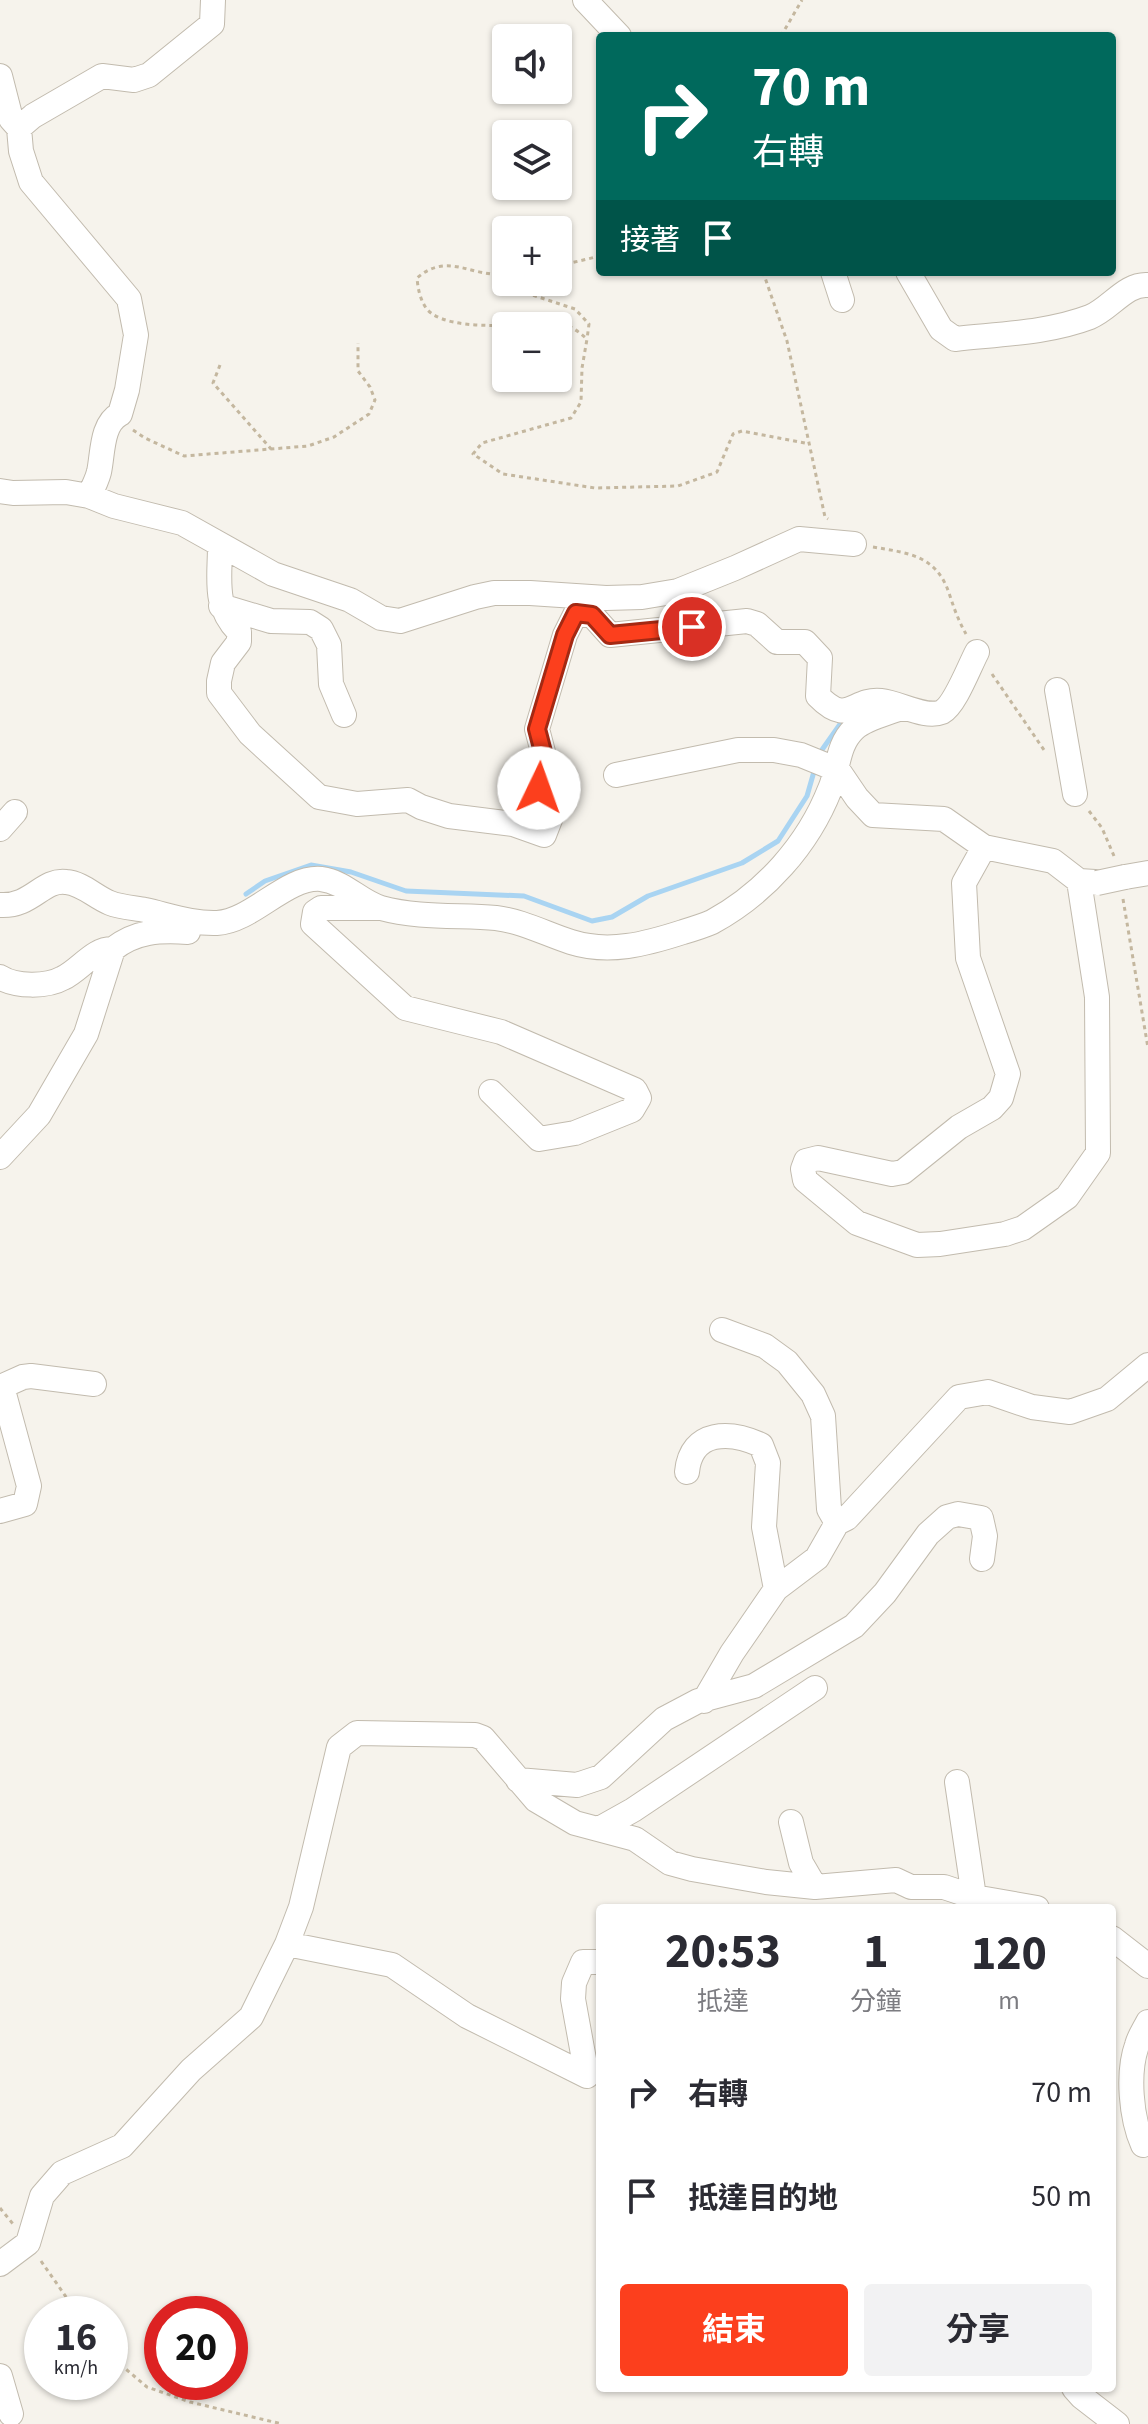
<!DOCTYPE html>
<html lang="zh-TW">
<meta charset="utf-8">
<style>
:root{--surface:#fff;--page:#f2f2f3;--text:#2b2b33;--muted:#7c7c81;--accent:#fc3f1d}
body{margin:0;font-family:"Source Sans 3","Noto Sans TC",sans-serif;background:var(--page);color:var(--text);height:100vh;display:flex;flex-direction:column;font-size:30px;white-space:nowrap}
*{box-sizing:border-box;margin:0}
p{font-size:26px;color:var(--muted)}
.icon{flex:none;width:44px;height:44px;fill:none;stroke:currentColor;stroke-width:2;stroke-linecap:round;stroke-linejoin:round}
.map{position:relative;flex:1;overflow:hidden}
.panel{position:absolute;left:596px;top:1904px;width:520px;height:488px;display:flex;flex-direction:column;background:var(--surface);border-radius:8px;box-shadow:0 2px 6px #0004}
.panel>*{flex:none}
.guide{position:absolute;left:596px;top:32px;width:520px;height:244px;border-radius:8px;box-shadow:0 2px 6px #0004;background:#00695c;color:#fff;overflow:hidden}
.tools{position:absolute;left:492px;top:24px;display:grid;gap:16px}
.tools a{display:grid;place-items:center;width:80px;height:80px;border-radius:8px;background:var(--surface);box-shadow:0 2px 6px #0004;font-size:40px}
.speed{position:absolute;left:24px;top:2296px;display:flex;gap:16px;font-size:40px;font-weight:700;text-align:center}
.speed>*{display:grid;place-content:center;width:104px;height:104px;border-radius:50%;background:var(--surface);box-shadow:0 2px 6px #0004;line-height:1}
.speed small{font-size:20px;font-weight:400}
.speed .limit{border:12px solid #d22;background:#fff;color:#111}
.pin{position:absolute;display:grid;place-items:center;width:68px;height:68px;color:#fff;margin:-34px;border:4px solid #fff;border-radius:50%;box-shadow:0 2px 8px #0007}
.me{position:absolute;width:88px;margin:-44px;rotate:3deg;stroke-linejoin:round;filter:drop-shadow(0 0 6px #0008)}
.turn{display:flex;align-items:center;gap:28px;height:168px;padding:0 24px;font-size:36px}
.turn .icon{width:104px;height:104px;stroke-width:2.5}
.turn b{display:block;font-size:56px;line-height:68px}
.then{display:flex;align-items:center;height:76px;padding:0 24px;background:#0003;gap:16px;font-size:30px}
.eta{display:flex;justify-content:space-evenly;align-items:center;height:136px;text-align:center}
.eta b{font-size:48px;font-weight:700;line-height:56px}
.action{display:flex;gap:16px;margin-top:auto;padding:16px 24px}
.action a{flex:1;height:92px;border-radius:8px;background:var(--accent);color:#fff;font-size:32px;font-weight:700;line-height:92px;text-align:center}
.action a+a{background:var(--page);color:var(--text)}
ul{padding:0;list-style:none}
li{display:flex;align-items:center;gap:24px;height:104px;padding:0 24px}
li div{flex:1}
li b{display:block;font-size:30px}
li em{font-style:normal}
.map>svg:first-child{display:block}
.lines{fill:none;stroke-linecap:round;stroke-linejoin:round}
.stream{stroke:#a9d4f2;stroke-width:5}
.minor-casing{stroke:#c2bbae;stroke-width:26}
.path{stroke:#c4b79f;stroke-width:3;stroke-dasharray:4 4;stroke-linecap:butt}
.minor{stroke:#fff;stroke-width:24}
.minor-bridge-casing{stroke:#c2bbae;stroke-width:26;stroke-linecap:butt}
.minor-bridge{stroke:#fff;stroke-width:24}
.route-casing{stroke:#a42913;stroke-width:20}
.route{stroke:#fc3f1d;stroke-width:14}
</style>
<div class="map">
<svg width="1148" height="2424" viewBox="0 0 1148 2424">
<rect width="100%" height="100%" fill="#f6f3ec"/>
<g class="lines">
<path class="stream" d="M819 754 843 720
M246 894 265 881 311 865 351 872 406 891 524 896 592 921 612 917 648 896 742 863 778 841 807 796 815 768"/>
<g class="minor-casing">
<path id="minor" d="M585 0 619 36
M0 76 11 119 19 128 21 151 31 182 129 299 136 335 127 390 120 414C101 424 103 454 99 472 97 480 93 488 89 496
M19 128 33 116 102 76 134 80 149 75 212 24 213 0
M833 272 842 300
M908 272 941 329 955 339C1000 334 1048 333 1090 317 1110 309 1126 283 1148 285
M0 491 13 493 66 492 89 496 114 506 182 523 273 574 350 600 381 618 400 621 475 597 494 593H530L606 598 642 597 678 591 735 568 799 539 854 544
M220 545C220 580 213 605 239 632V642L223 663 219 681V693L250 734 319 797 357 804 408 800 421 807 449 816 513 824 544 835 551 817 539 788 543 752 537 729 565 635 576 613 592 615 610 635 747 621 757 624 777 642H805L820 658 818 696C848 727 852 698 881 701 900 703 925 719 942 712 955 705 969 667 977 652
M221 606 271 621 310 622 321 629 329 645 331 684 344 715
M1057 690 1075 794
M616 775 738 750H774L801 755 838 770 857 798 873 815 944 819 984 847 1053 861 1079 881 1095 882
M0 829 15 812
M984 847 964 883 968 958 1008 1074 1001 1098 992 1108 959 1127 903 1172 892 1174 818 1158 806 1161 803 1169 805 1180 857 1223 917 1245 940 1244 1005 1234 1023 1228 1067 1197 1098 1153 1097 997 1079 881
M1125 877 1148 873
M0 905C32 907 42 879 66 882 82 883 95 897 110 903 120 907 134 908 145 910 168 915 193 924 217 923 253 921 286 876 321 879 345 882 360 902 381 908 418 918 458 915 496 918 522 921 546 934 571 942 609 954 646 944 683 932 693 929 703 926 712 922 765 893 808 845 830 789 839 768 837 745 854 729 864 719 885 714 898 709H905
M377 908H321L315 912 313 924 405 1008 501 1032 635 1090 639 1098 632 1110 575 1133 539 1139 491 1092
M0 977C15 987 47 987 63 978 80 970 94 948 113 949 136 931 160 930 188 932
M0 1157 39 1115 86 1034 113 949
M722 1330 765 1346 787 1362 813 1394 823 1416 829 1509 837 1523 847 1518 959 1397 988 1392 1032 1407 1070 1412 1107 1399 1148 1365
M0 1392 4 1394 5 1385 23 1377 31 1376 94 1384
M687 1472C691 1429 731 1431 761 1445L768 1463 764 1527 776 1589 817 1558 837 1523
M0 1511 25 1504 29 1486 4 1394
M704 1701 732 1653 776 1589
M518 1780 577 1785 601 1777 664 1719 698 1701 754 1686 854 1626 885 1593 928 1534 947 1517 958 1514 981 1518 985 1536 982 1559
M957 1782 974 1897
M791 1822 801 1863 815 1887
M599 1829 633 1810 815 1688
M1112 1938 1148 1966
M287 1944 392 1965 467 2016 587 2076 573 1999 574 1983 583 1962H600
M1148 2022C1144 2030 1139 2037 1137 2045 1127 2073 1131 2118 1143 2145L1148 2143
M0 2264 28 2243 42 2196 62 2173 122 2146 191 2070 251 2017 287 1944 301 1907 339 1747 357 1733 475 1735 483 1738 536 1800 575 1823 635 1839 670 1863 692 1869 766 1882 815 1887 896 1880 911 1887H944L974 1897 1037 1908
M0 2376 11 2414
M1074 2388 1082 2397 1117 2424"/>
</g>
<path class="path" d="M781 36 802 0
M558 266 600 256
M763 272 787 341 825 517 828 519
M506 274C472 278 448 251 417 278 418 289 420 299 426 308 440 327 489 326 510 325 526 324 538 319 554 322 568 324 577 330 587 339L582 368 581 402 571 418 482 443 473 454 503 474 595 488 678 486 717 472 733 434 742 431 810 444
M498 277 517 290 575 309 589 324 587 339
M220 365 213 383 271 449
M133 430 145 438 184 456 308 446 334 437 369 414 375 400 370 387 358 371V343
M873 547C908 553 936 555 949 593 954 608 958 620 966 634
M992 674 1044 750
M1089 811 1102 828 1114 856
M1123 899 1148 1048
M0 2208 13 2224
M41 2261 78 2314
M110 2352 121 2365 147 2387 190 2402 282 2424"/>
<use href="#minor" class="minor"/>
<g class="minor-bridge-casing">
<path id="minor-bridge" d="M1097 883 1125 877"/>
</g>
<use href="#minor-bridge" class="minor-bridge"/>
</g>
<g class="lines">
<g class="route-casing">
<path id="route" d="M539 788 543 752 537 729 565 635 576 613 592 615 610 635 692 627"/>
</g>
<use href="#route" class="route"/>
</g>
</svg>
<div class="tools">
<a><svg class="icon" aria-label="sound" viewBox="0 0 24 24"><path d="M4 9h4l5-4v14l-5-4H4zM17 9q2 3 0 6"/></svg></a>
<a><svg class="icon" aria-label="layers" viewBox="0 0 24 24"><path d="M12 4l9 5-9 5-9-5zM3 14l9 5 9-5"/></svg></a>
<a>+</a>
<a>−</a>
</div>
<div class="speed"><div>16<small>km/h</small></div><div class="limit">20</div></div>
<div class="pin" style="left:692px;top:627px;background:#d93025"><svg class="icon" aria-label="arrive" viewBox="0 0 24 24"><path d="M6 21V4h12l-3 4 3 4H6"/></svg></div>
<svg class="me" style="left:539px;top:788px" viewBox="-20 -20 40 40"><circle r="19" fill="#fff"/><path d="M0-13L10 11 0 6-10 11z" fill="#fc3f1d"/></svg>
<div class="guide">
<div class="turn"><svg class="icon" aria-label="right" viewBox="0 0 24 24"><path d="M7 20v-9h11M14 6l5 5-5 5"/></svg><div><b>70 m</b>右轉</div></div>
<div class="then">接著<svg class="icon" aria-label="arrive" viewBox="0 0 24 24"><path d="M6 21V4h12l-3 4 3 4H6"/></svg></div>
</div>
<section class="panel">
<div class="eta">
<div><b>20:53</b><p>抵達</p></div>
<div><b>1</b><p>分鐘</p></div>
<div><b>120</b><p>m</p></div>
</div>
<ul>
<li><svg class="icon" aria-label="right" viewBox="0 0 24 24"><path d="M7 20v-9h11M14 6l5 5-5 5"/></svg><div><b>右轉</b></div><em>70 m</em></li>
<li><svg class="icon" aria-label="arrive" viewBox="0 0 24 24"><path d="M6 21V4h12l-3 4 3 4H6"/></svg><div><b>抵達目的地</b></div><em>50 m</em></li>
</ul>
<div class="action"><a>結束</a><a>分享</a></div>
</section>
</div>
